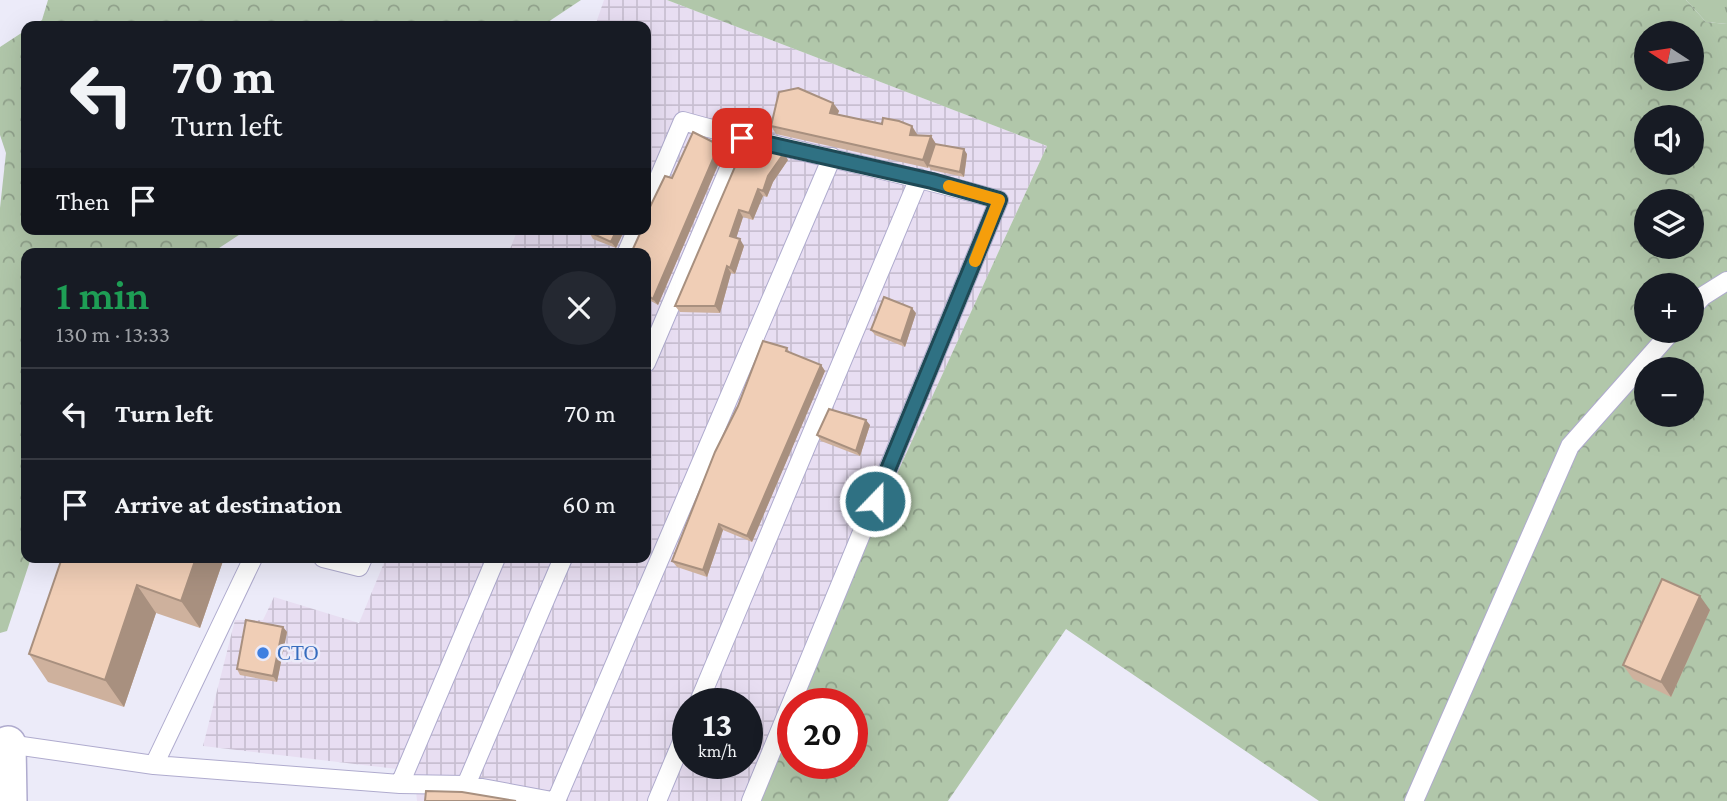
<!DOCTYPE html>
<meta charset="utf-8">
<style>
:root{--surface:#171b24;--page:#242831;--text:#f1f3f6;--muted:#9ea1a6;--line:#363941}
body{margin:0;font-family:"Crimson Pro",serif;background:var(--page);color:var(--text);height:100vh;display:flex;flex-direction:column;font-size:26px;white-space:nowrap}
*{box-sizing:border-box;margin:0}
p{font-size:23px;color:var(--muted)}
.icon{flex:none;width:38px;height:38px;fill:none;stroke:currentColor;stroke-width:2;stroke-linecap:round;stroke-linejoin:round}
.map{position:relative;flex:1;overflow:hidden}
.side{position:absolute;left:21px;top:248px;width:630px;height:315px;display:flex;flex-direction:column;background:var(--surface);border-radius:14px;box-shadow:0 7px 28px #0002}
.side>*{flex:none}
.top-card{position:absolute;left:21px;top:21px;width:630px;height:214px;border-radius:14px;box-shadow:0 7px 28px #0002;background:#171b24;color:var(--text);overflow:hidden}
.needle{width:46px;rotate:282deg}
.fabs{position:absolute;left:1634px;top:21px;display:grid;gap:14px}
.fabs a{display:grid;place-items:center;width:70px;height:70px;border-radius:50%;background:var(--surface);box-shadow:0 7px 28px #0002;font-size:35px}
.speed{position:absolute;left:672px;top:688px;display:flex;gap:14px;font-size:35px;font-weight:700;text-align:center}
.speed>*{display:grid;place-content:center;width:91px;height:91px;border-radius:50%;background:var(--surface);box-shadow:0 7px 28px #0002;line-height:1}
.speed small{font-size:18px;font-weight:400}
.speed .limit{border:10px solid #d22;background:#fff;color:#111}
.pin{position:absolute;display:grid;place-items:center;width:60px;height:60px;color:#fff;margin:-30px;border-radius:14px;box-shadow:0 4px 10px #0006}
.me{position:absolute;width:77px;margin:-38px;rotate:22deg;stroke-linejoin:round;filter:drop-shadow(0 0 5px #0008)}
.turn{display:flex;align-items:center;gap:24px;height:147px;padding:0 35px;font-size:32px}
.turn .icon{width:91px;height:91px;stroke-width:2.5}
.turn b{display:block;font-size:49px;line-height:60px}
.then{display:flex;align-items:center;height:66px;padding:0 35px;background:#0003;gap:14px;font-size:26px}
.round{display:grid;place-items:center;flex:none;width:74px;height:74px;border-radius:37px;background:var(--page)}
.head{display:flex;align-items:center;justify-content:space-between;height:119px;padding:0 35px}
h1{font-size:42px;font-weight:600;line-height:52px;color:#1e9e55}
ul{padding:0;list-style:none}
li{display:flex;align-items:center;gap:21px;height:91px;padding:0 35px;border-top:2px solid var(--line)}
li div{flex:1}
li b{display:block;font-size:26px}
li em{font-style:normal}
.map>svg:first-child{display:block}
.industrial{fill:url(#industrial-grid);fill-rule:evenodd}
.grass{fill:url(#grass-tufts)}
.forest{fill:url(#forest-crowns);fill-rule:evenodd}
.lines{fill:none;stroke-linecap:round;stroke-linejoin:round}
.lane-casing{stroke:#afabce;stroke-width:20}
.street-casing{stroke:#afabce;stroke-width:38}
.lane{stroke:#fff;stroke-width:18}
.street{stroke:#fff;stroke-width:35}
.wall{fill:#ceb19d}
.shaded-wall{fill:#a8907f}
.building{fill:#f0ceb6;stroke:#a8907f;stroke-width:2}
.route-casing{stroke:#1f4955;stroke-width:18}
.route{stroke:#2f7183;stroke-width:12}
.slow{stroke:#f59e0b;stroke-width:12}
.shop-dot{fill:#3f7fe0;stroke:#ecebf9;stroke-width:2.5}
.labels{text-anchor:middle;stroke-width:5;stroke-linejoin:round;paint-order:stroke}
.shop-label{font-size:21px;fill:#366cbe;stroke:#ecebf9;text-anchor:start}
</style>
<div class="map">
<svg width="1727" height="801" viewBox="0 0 1727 801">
<defs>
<pattern id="industrial-grid" width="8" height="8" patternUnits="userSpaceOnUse" patternTransform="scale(1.75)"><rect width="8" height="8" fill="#e8def2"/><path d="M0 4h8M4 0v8" fill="none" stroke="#c8bfd1"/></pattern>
<pattern id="grass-tufts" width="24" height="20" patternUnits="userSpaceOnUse" patternTransform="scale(1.75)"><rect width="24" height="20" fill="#b1c7aa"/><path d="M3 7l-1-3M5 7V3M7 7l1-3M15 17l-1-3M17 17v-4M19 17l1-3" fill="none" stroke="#91a28c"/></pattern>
<pattern id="forest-crowns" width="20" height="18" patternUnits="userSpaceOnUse" patternTransform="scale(1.75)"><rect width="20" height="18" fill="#b1c7aa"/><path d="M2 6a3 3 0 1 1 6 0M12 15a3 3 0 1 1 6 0" fill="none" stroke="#91a28c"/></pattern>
</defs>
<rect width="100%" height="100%" fill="#ecebf9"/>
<path class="industrial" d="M604 0H667L1047 146 747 801H417L414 771 203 746 235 620H263L274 597 359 623 386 558H646V254H508L518 229H646V26H595ZM688 704H747V763H688Z"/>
<path class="grass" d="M1686 0H1727V24L1706 22Z"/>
<path class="forest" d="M48 0H581L542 26H32L42 20Z
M667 0H1686L1706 22 1727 24V801H1319L1066 629 948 801H747L1047 146ZM1647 33H1692V79H1647ZM1647 117H1692V163H1647ZM1647 201H1692V247H1647ZM1647 285H1692V331H1647ZM1647 369H1692V415H1647ZM793 704H852V763H793Z
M26 30V229H248L210 254H26V558H31L7 631 0 633V208L6 153 0 135V47Z"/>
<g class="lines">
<g class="lane-casing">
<path id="lane" d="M646 208 683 121C788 151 895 170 999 200L751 801
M626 254 637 229
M1692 308 1703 296 1727 281
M646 363 742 138
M323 558 359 567 363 558
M698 704 919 178
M8 744 154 765 400 784 466 785 552 801
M154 765 253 558
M400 784 496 558
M466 785 563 558
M556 801 832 157
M657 801 688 727
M1414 801 1570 446 1672 331"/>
</g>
<g class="street-casing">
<path id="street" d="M8 744 9 801"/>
</g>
<use href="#lane" class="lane"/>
<use href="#street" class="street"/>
</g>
<path class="wall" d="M833 103 839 111 837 115 917 134V135L931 136 936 144 967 154 964 177 931 170 929 167 928 168 776 134 771 126Z
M719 145 724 151 658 305 646 298V254H634L632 251 642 229 648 211 672 178Z
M765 153 788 160 773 182 767 197 763 196 753 220 743 217 736 238 744 246 735 274 731 273 720 313 680 312 675 306 746 158Z
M586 229H625L616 248 593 239 589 232 590 231Z
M916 313 905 347 875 335 871 330Z
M787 348 790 353 821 365 825 371 752 542 723 530 707 577 677 567 672 561Z
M870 425 860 456 821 441 817 435Z
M62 558H224L200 628 156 613 124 707 48 682 29 654Z
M1710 610 1671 697 1633 679 1623 665Z
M283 627 287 632 277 682 240 675 237 669Z"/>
<path class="shaded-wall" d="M833 103 839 111 835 121 830 113Z
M912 126 917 134 915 143 910 135Z
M931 136 936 144 928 165V168L923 160Z
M719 145 724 151 658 305 653 299Z
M964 149 967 154 964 177 960 172Z
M784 153 788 160 773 182 767 197 763 191 768 176Z
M758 189 763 196 753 220 749 213Z
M739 210 743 217 735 242 730 236Z
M617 229H625L616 248 611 242Z
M740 239 744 246 735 274 730 268Z
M727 266 731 273 720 313 715 306Z
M912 308 916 313 905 347 901 341Z
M821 365 825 371 752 542 747 536Z
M866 420 870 425 860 456 856 451Z
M719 524 723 530 707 577 703 570Z
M196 558H224L200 628 181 601Z
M137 585 156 613 124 707 105 680Z
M1700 596 1710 610 1671 697 1661 682Z
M283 627 287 632 277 682 273 676Z"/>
<path class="building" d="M798 88 833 103 830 113 882 124 883 118 899 121 912 126 910 135 931 136 923 160 771 126 779 92Z
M693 132 719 145 653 299 646 294V254H639L632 251 642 229H646V211H648L665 176 672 178Z
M935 144 964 149 960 172 928 165Z
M753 147 765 153 766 149 784 153 768 176 763 191 758 189 749 213 739 210 730 236 740 239 730 268 727 266 715 306H675L740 155 746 158Z
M590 229H617L611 242 589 232Z
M884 297 912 308 901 341 871 330Z
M763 341 787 348 786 351 821 365 747 536 719 524 703 570 672 561 715 452 738 406Z
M829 409 866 420 856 451 817 435Z
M62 558H196L181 601 137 585 105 680 29 654Z
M1662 579 1700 596 1661 682 1623 665Z
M246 620 283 627 273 676 237 669Z
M426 791 462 792 516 801H425Z"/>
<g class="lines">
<g class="route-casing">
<path id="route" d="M742 138 932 181 999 200 875 501"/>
</g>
<use href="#route" class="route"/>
<path class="slow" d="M949 186 999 200 975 261"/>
</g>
<circle class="shop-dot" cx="263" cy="653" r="7"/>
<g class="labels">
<g class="shop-label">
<text x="277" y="660">СТО</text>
</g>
</g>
</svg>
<div class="fabs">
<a><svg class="needle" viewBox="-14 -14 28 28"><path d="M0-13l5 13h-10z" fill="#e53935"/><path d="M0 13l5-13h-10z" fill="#9ea1a6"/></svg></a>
<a><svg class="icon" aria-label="sound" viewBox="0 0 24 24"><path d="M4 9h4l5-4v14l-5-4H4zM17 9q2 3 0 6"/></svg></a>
<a><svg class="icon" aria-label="layers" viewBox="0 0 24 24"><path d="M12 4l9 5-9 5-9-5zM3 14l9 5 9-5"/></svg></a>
<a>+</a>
<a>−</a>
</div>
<div class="speed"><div>13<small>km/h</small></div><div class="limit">20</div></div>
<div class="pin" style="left:742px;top:138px;background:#d93025"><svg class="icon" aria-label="arrive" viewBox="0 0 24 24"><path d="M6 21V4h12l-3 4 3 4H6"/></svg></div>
<svg class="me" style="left:875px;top:501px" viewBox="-20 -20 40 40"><circle r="17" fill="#2f7183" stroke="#fff" stroke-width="3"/><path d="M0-11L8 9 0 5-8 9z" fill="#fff"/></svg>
<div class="top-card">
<div class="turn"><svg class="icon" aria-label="left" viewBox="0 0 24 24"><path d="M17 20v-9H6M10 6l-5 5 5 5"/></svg><div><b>70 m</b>Turn left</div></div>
<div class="then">Then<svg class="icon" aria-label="arrive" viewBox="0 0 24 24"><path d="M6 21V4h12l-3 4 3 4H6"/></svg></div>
</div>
<section class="side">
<div class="head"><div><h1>1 min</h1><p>130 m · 13:33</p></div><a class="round"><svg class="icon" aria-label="close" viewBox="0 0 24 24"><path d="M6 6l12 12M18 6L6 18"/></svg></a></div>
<ul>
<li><svg class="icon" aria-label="left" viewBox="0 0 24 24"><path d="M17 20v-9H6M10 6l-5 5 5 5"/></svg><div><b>Turn left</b></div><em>70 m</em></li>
<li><svg class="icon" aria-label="arrive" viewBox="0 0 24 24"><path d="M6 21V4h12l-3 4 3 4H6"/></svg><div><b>Arrive at destination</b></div><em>60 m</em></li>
</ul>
</section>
</div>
